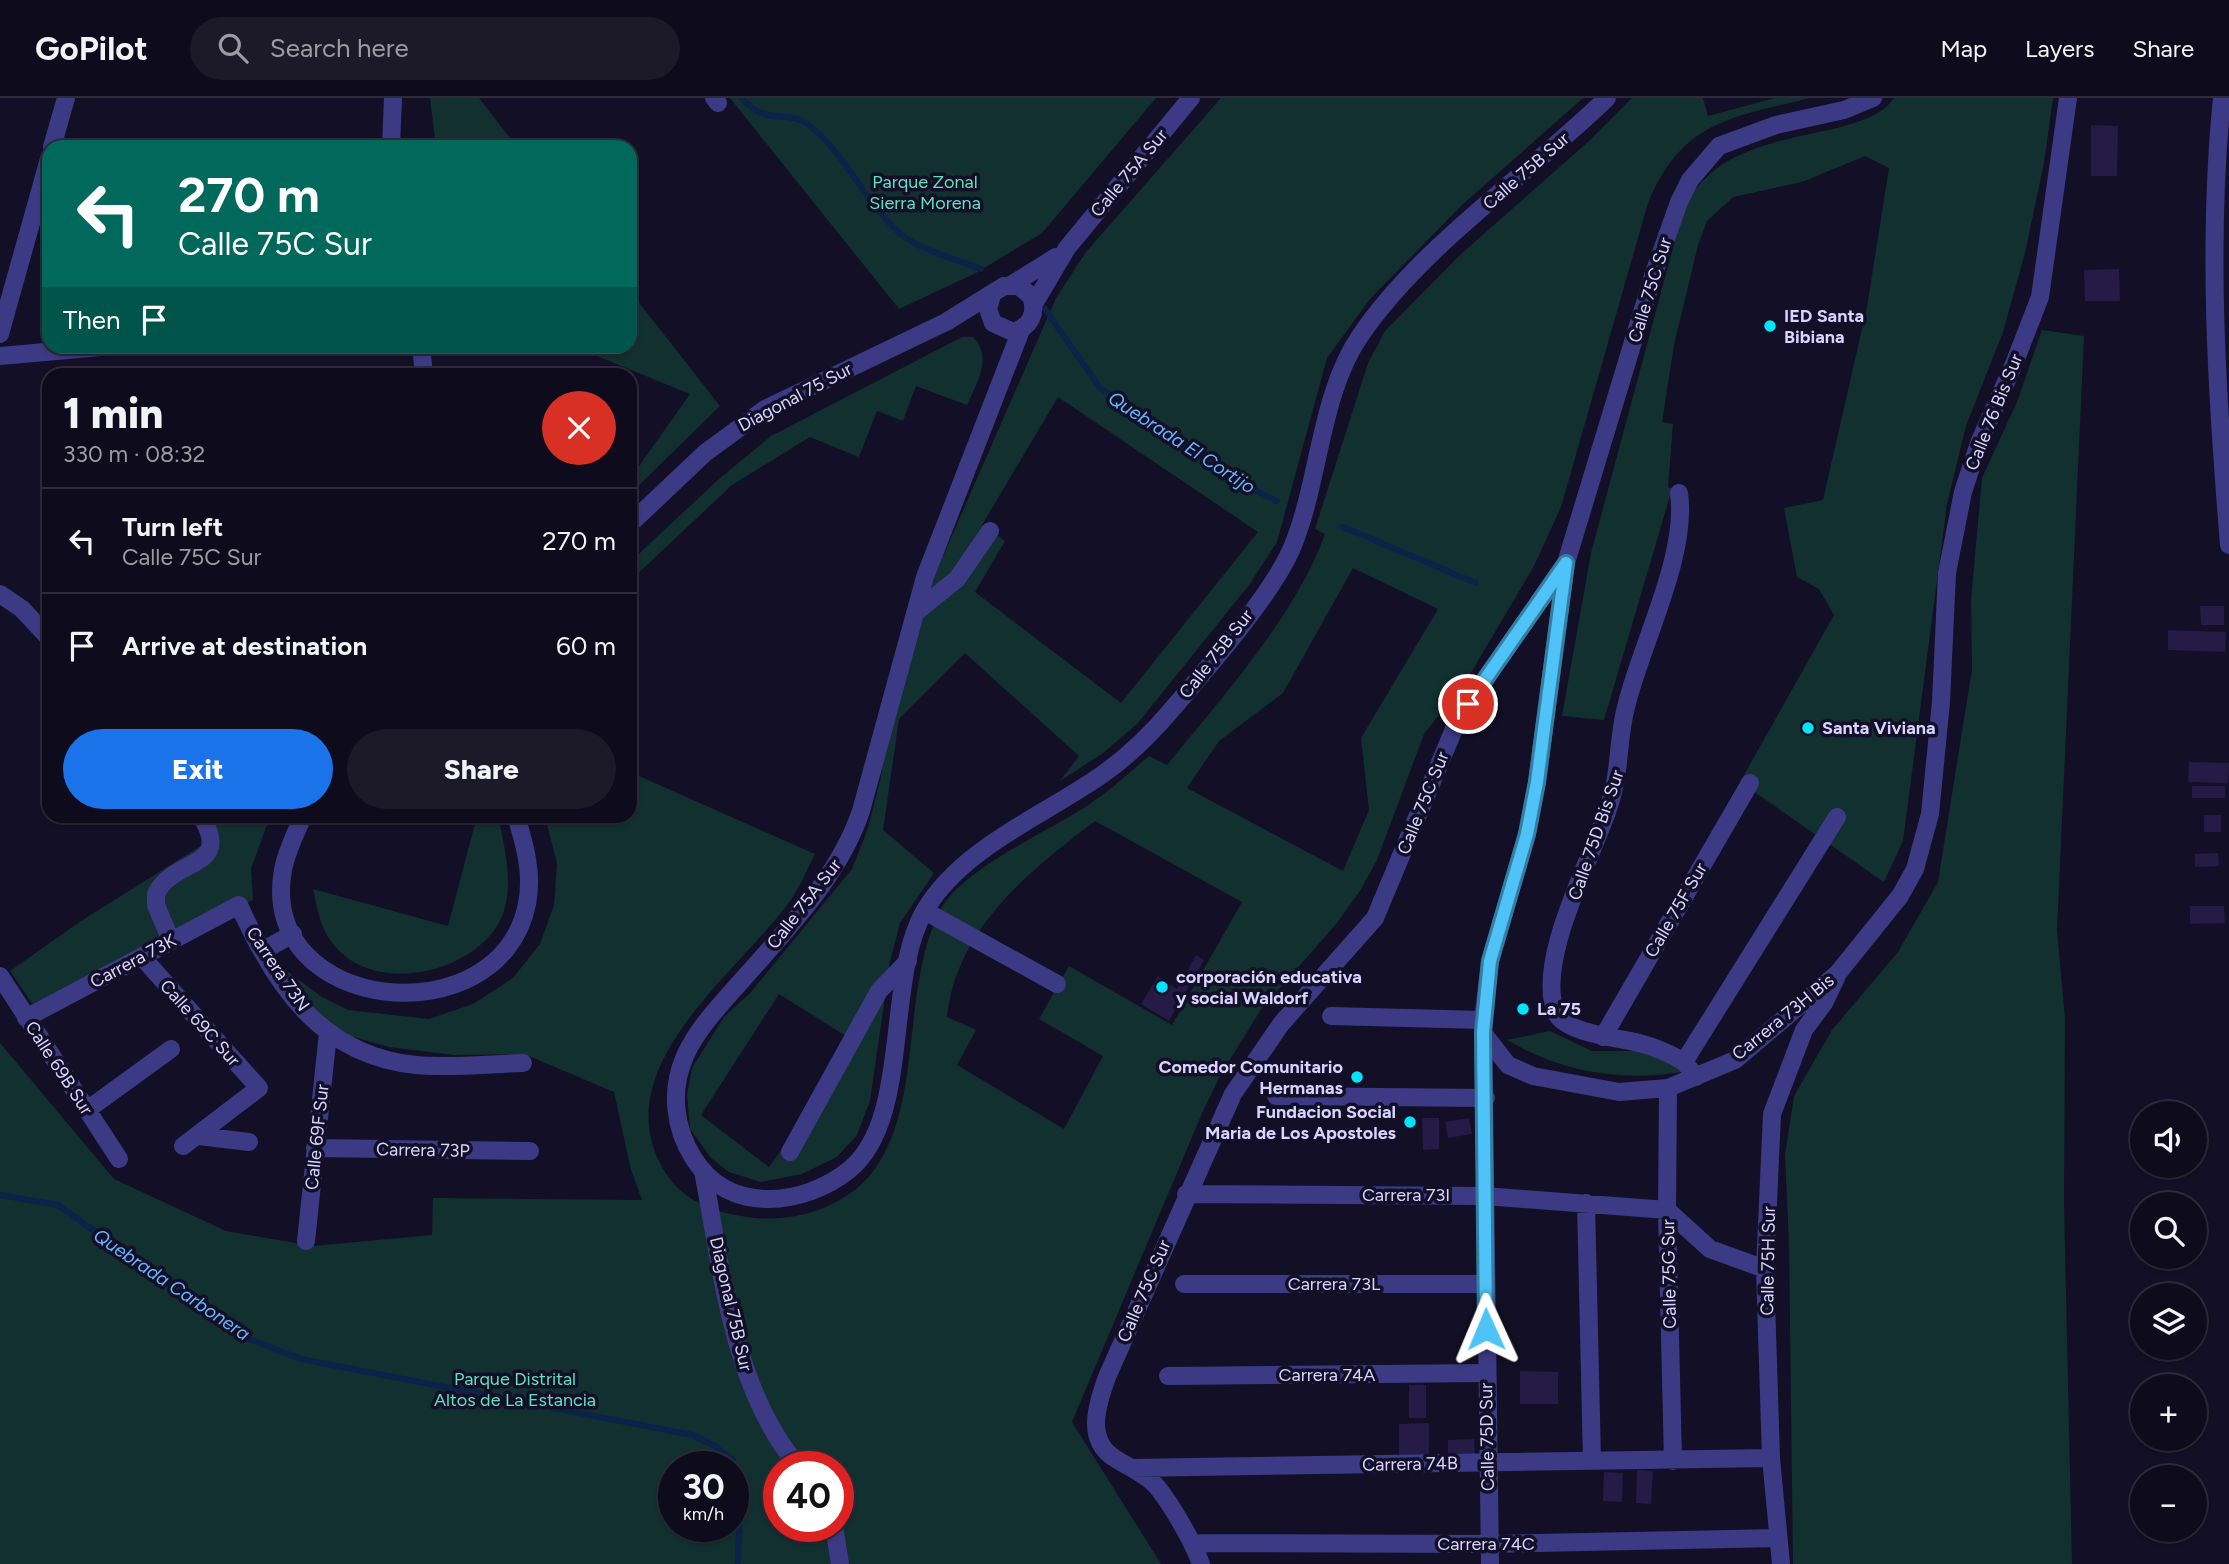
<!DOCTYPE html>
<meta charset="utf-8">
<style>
:root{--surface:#0e0b1c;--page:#1c1929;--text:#f1f3f6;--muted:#9b9ba3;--line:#2e2b3b;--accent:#1a73e8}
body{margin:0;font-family:Figtree,sans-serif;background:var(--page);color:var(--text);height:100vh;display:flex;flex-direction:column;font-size:26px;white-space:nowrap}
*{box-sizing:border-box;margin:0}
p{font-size:23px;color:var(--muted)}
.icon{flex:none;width:38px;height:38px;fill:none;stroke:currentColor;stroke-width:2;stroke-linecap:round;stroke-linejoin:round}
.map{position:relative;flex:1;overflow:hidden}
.details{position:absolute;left:42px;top:270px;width:595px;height:455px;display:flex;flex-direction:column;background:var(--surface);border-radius:21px;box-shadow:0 2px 5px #0004,0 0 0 2px var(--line)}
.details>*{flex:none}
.top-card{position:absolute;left:42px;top:42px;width:595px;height:214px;border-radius:21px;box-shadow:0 2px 5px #0004,0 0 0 2px var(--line);background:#00695c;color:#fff;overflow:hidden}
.controls{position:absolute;left:2130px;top:1003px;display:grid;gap:14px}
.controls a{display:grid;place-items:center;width:77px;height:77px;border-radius:50%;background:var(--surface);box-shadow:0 2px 5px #0004,0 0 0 2px var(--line);font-size:35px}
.speed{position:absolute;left:658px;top:1353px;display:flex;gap:14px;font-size:35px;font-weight:700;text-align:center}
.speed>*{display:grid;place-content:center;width:91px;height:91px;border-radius:50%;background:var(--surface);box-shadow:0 2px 5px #0004,0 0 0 2px var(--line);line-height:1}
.speed small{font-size:18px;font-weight:400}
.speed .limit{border:10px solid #d22;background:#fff;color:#111}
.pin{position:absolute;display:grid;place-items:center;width:60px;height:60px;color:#fff;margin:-30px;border:4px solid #fff;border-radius:50%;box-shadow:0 2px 7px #0007}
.me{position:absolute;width:77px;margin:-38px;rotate:359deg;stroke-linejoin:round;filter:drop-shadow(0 0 5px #0008)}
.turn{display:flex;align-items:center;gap:24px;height:147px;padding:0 21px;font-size:32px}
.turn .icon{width:91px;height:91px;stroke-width:2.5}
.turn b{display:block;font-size:49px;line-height:60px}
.then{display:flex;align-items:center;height:66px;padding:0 21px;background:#0003;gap:14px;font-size:26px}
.round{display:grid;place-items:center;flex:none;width:74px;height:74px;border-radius:37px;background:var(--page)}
.overview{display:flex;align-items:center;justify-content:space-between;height:119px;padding:0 21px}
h1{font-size:42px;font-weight:800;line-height:52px}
.cta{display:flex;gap:14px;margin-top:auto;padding:14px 21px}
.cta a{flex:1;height:80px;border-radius:42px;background:var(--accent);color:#fff;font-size:28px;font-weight:800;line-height:80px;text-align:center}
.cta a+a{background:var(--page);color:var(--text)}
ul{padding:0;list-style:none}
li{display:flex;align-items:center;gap:21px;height:105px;padding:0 21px;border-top:2px solid var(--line)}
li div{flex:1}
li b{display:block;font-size:26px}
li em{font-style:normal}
header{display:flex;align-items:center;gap:42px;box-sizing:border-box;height:98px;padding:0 35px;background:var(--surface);border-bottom:2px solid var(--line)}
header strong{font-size:33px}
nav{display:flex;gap:38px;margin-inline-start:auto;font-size:24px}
.search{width:490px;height:63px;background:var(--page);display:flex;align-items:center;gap:18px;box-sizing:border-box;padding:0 24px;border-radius:38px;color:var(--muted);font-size:26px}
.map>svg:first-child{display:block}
.green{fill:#12302f;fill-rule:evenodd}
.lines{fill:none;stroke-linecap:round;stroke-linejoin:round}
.stream{stroke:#0c2248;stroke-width:6}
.building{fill:#241b47}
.minor{stroke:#3d3a85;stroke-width:18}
.tertiary{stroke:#3d3a85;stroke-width:18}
.route-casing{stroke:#337fa1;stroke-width:18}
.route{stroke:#4fc3f7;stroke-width:12}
.poi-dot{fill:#00e5ff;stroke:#130f26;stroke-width:2.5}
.labels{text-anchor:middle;stroke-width:7;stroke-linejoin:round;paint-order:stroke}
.street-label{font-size:18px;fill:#d9d4ff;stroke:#130f26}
.park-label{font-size:18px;fill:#5fe0c0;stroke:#130f26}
.poi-label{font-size:18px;font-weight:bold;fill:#d9d4ff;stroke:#130f26;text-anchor:start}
.water-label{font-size:19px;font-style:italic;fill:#62b6ff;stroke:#130f26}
</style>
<header>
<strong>GoPilot</strong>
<div class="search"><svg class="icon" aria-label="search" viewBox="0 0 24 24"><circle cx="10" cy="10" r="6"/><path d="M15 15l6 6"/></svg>Search here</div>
<nav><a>Map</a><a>Layers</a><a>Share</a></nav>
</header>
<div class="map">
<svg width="2229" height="1466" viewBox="0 0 2229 1466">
<rect width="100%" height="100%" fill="#130f26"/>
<path class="green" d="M430 0H479L517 49H436Z
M730 0H1156L1042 135 976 175 899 211Z
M1221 0H1583L1462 107 1370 201 1327 260 1277 444 1249 487 1138 625 1102 656 1060 683 1079 658 965 555 899 621 883 732 934 775 900 825 890 864 870 1003 857 1037 837 1059 802 1076 761 1084 729 1074 711 1060 690 1031 687 997 692 970 724 919 750 895 852 771 868 730 881 679 886 634 937 472 1056 200 1086 154ZM1058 299 1258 434 1121 605 975 494 1005 443 982 427ZM779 896 846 938 801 1025 769 1069 701 1017Z
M1632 0H1703L1708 18 1775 0H1810C1731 20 1683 22 1648 105L1561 409 1534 468 1466 583 1424 636 1377 762 1360 793 1337 825 1260 913 1221 976 1203 1013 1072 1324 1161 1466H0V945L114 1081 226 1133 313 1148 432 1137 433 1100 642 1102 631 1072 614 994 524 956 454 957 389 949 346 937 308 907 283 870 322 899 348 912 429 921 473 906 513 880 540 846 554 807 557 765 545 718H630V674L815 756C806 773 799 792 787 807 735 877 607 969 662 1069 679 1100 707 1112 741 1118 783 1126 832 1115 864 1084 927 1019 898 892 941 811 964 769 1051 733 1091 705 1112 691 1130 674 1149 658L1167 667C1222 599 1295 519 1325 436L1315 431 1368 265 1385 233 1460 157 1589 43ZM1353 470 1438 511 1361 640 1369 712 1343 773 1187 690 1219 643 1283 595ZM1095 723 1242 804 1172 927 1069 868 1039 921 1103 958 1064 1031 957 967 976 932 947 919C956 831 1029 773 1095 723ZM674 1368H733V1428H674ZM779 1368H838V1428H779Z
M1894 0H2053L2044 65 2025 155 2003 234 1966 328 1947 406 1903 743 1884 784 1740 684 1834 517 1819 491 1797 479 1784 410 1823 402 1867 209 1889 70 1865 58 1802 84 1733 99 1707 123 1698 147 1674 247 1662 324 1673 326 1668 389 1672 391 1604 622 1562 618 1591 455 1678 131C1683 118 1687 102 1695 92 1746 24 1863 46 1894 0Z
M630 193 720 308 630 396V366L639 368 690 296 575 249 630 248Z
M2042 232 2084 238 2057 832 2065 921 2064 1105 2072 1466H1793L1789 1146 1785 1057 1794 998 1832 932 1898 854 1938 784 1972 571 1971 502 1982 380 2017 304Z
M962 239H973C993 259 977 285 967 307L916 288 903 323 877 313 859 359 810 339 732 387 630 483V464L719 381 771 338Z
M206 718H270L251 771 253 802 37 913 10 873 78 825 218 737Z
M477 718H498C505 751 517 797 497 828 465 878 372 896 333 846 320 831 317 809 313 791L448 828Z
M1550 933 1592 953H1649L1667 957 1682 974C1620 984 1561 974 1507 942Z"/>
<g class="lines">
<path class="stream" d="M742 0C766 29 788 11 809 27 844 55 863 99 894 130 915 152 954 160 981 171
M1045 211 1100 290 1241 385 1277 403
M1343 429 1476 485
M0 1097 58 1107 239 1237 301 1261 692 1337 713 1347 733 1362 740 1392 738 1466"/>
</g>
<path class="building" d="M2091 27 2118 28 2117 78H2091Z
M2119 171 2120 203H2085L2084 172Z
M2200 508H2224V527H2201Z
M2168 532 2226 534 2225 554 2168 552Z
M2189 664 2229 665 2228 685 2188 684Z
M2192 688H2225V700H2192Z
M2204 717H2221V734H2204Z
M2218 755 2219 768 2195 769V756Z
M2190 808H2224L2225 825 2190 826Z
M1196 857 1204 862 1169 923 1141 906 1158 878 1177 891Z
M1422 1020H1439V1051L1423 1052Z
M1469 1020 1472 1036 1448 1040 1445 1024Z
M1520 1273 1558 1274V1306H1520Z
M1409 1287H1426V1320H1409Z
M1429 1325V1359L1399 1360V1326Z
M1474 1341 1475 1359 1448 1360V1342Z
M1637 1372 1653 1373 1651 1406 1636 1405Z
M1604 1374 1623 1375 1622 1404 1603 1403Z"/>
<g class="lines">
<path class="minor" d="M714 0 718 5
M1679 395C1688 458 1641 546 1626 609 1617 643 1621 673 1609 708 1592 760 1535 863 1556 915 1565 935 1619 940 1639 945 1652 948 1671 956 1682 963 1688 967 1692 974 1696 979
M0 496 22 511 49 540
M916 514 957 481 990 433
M925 813 1057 886
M171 843 156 807V796C173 759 234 772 201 718
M262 853 293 836
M142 859 259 990 183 1048
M0 878 119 1061
M1331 918 1483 922
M26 920 239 807C275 888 322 958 416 967 451 970 488 966 523 965
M1483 935 1508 967 1533 978 1619 994 1668 990 1735 962 1838 875 1900 798 1915 771 1930 716 1941 604 1947 475 1963 394 1979 345 2014 266 2040 199 2068 0
M1603 939 1750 685
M1684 964 1837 719
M1668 990 1667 1112 1673 1363
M1276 998 1486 1000
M87 1012 171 951
M199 1038 249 1044
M315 1050 530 1053
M790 1054 879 893 908 863
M703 1073C722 1171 732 1290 798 1368
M1186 1096 1485 1098 1667 1112 1710 1151 1765 1171
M1586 1105 1592 1363
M306 1143 328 935
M1184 1186H1485
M1168 1278 1486 1275
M1132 1370 1771 1360
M834 1428 840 1466
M1194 1445 1490 1446 1778 1440
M1201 1466C1193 1444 1173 1409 1158 1390 1147 1376 1127 1369 1113 1359 1085 1340 1098 1304 1107 1279L1233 996 1281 926 1375 820 1454 631 1468 606 1566 465
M1781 1466 1771 1360 1765 1171 1772 1016 1804 932 1824 905 1836 880"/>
<path class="tertiary" d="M2222 0C2207 148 2217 299 2229 447
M52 49 66 0
M391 49 393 0
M1011 187 1056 159
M1034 206 1067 150 1191 0
M1021 232 925 479 861 713C839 778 789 829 744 880 723 904 698 929 685 958 670 992 674 1030 694 1061 729 1117 804 1108 849 1072 912 1021 884 882 925 812 963 749 1045 717 1103 676 1130 657 1153 634 1174 609 1209 568 1270 499 1291 452 1320 385 1319 298 1360 238 1420 149 1530 75 1607 0
M0 236 49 61
M421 248 424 276
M0 258 112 248
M630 426 705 355 765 311 946 224 1004 188H1019L1031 198C1037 215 1031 229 1013 234L993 225 988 211 992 197
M303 718C296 735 286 754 283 772 257 916 500 941 527 806 533 776 525 747 516 718
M1490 1466 1483 922 1490 863 1527 736 1537 684 1566 465 1653 178 1679 104 1690 82 1719 48 1776 27 1844 12 1873 0"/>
</g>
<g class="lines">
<g class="route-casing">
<path id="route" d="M1468 606 1566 465 1537 684 1527 736 1490 863 1483 934 1486 1231"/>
</g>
<use href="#route" class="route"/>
</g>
<g class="poi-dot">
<circle cx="1770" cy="228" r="7"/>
<circle cx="1808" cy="630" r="7"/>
<circle cx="1162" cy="889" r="7"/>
<circle cx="1523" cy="911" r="7"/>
<circle cx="1357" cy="979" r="7"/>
<circle cx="1410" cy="1024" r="7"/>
</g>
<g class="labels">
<g class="street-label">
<text transform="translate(1526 73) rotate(-41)" y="6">Calle 75B Sur</text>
<text transform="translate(1129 75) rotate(-50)" y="6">Calle 75A Sur</text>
<text transform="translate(1650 192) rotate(-73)" y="6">Calle 75C Sur</text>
<text transform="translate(795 299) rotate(-28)" y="6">Diagonal 75 Sur</text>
<text transform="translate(1994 314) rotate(-68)" y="6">Calle 76 Bis Sur</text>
<text transform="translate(1216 556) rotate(-52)" y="6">Calle 75B Sur</text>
<text transform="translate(1423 705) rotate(-68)" y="6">Calle 75C Sur</text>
<text transform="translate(1596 737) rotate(-71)" y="6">Calle 75D Bis Sur</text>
<text transform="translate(804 806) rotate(-52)" y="6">Calle 75A Sur</text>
<text transform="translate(1676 812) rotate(-60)" y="6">Calle 75F Sur</text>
<text transform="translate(133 863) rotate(-28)" y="6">Carrera 73K</text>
<text transform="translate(278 871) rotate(56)" y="6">Carrera 73N</text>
<text transform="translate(1783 919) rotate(-39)" y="6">Carrera 73H Bis</text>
<text transform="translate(200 925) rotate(48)" y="6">Calle 69C Sur</text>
<text transform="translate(59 970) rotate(57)" y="6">Calle 69B Sur</text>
<text transform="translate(317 1039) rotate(-84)" y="6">Calle 69F Sur</text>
<text transform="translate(423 1052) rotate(1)" y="6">Carrera 73P</text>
<text x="1406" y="1103">Carrera 73I</text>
<text transform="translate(1768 1163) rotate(-89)" y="6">Calle 75H Sur</text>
<text transform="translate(1669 1176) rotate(-91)" y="6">Calle 75G Sur</text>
<text x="1334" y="1192">Carrera 73L</text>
<text transform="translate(1144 1193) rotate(-67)" y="6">Calle 75C Sur</text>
<text transform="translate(731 1206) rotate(77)" y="6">Diagonal 75B Sur</text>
<text x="1327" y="1283">Carrera 74A</text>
<text transform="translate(1487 1339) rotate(-91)" y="6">Calle 75D Sur</text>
<text transform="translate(1410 1366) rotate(-1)" y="6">Carrera 74B</text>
<text x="1486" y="1452">Carrera 74C</text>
</g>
<g class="park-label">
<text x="925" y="90">Parque Zonal<tspan x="925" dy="21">Sierra Morena</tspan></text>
<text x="515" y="1287">Parque Distrital<tspan x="515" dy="21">Altos de La Estancia</tspan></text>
</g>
<g class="poi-label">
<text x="1784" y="224">IED Santa<tspan x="1784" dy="21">Bibiana</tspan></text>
<text x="1822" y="636">Santa Viviana</text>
<text x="1176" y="885">corporación educativa<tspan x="1176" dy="21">y social Waldorf</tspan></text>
<text x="1537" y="917">La 75</text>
<text x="1343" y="975" text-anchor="end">Comedor Comunitario<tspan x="1343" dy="21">Hermanas</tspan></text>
<text x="1396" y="1020" text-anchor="end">Fundacion Social<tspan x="1396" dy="21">Maria de Los Apostoles</tspan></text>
</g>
<g class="water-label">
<text transform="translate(1182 344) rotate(33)" y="7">Quebrada El Cortijo</text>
<text transform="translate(172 1186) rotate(34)" y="7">Quebrada Carbonera</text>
</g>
</g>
</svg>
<div class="controls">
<a><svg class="icon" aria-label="sound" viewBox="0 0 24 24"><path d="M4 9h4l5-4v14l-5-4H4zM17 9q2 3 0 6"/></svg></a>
<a><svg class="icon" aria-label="search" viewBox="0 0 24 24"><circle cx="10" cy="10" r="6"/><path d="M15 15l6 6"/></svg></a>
<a><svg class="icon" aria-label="layers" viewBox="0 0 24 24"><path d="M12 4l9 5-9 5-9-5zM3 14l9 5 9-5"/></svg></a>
<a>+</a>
<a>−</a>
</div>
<div class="speed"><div>30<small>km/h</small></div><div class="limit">40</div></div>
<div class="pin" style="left:1468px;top:606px;background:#d93025"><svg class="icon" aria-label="arrive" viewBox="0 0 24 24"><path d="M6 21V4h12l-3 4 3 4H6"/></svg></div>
<svg class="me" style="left:1486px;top:1231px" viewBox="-20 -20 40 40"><path d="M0-17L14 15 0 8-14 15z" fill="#4fc3f7" stroke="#fff" stroke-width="4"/></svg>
<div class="top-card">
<div class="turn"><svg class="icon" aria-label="left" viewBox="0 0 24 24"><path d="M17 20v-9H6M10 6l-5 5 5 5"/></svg><div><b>270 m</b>Calle 75C Sur</div></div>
<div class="then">Then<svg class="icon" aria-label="arrive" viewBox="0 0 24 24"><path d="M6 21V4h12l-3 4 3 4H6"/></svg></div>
</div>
<section class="details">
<div class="overview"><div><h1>1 min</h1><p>330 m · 08:32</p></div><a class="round" style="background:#d93025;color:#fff"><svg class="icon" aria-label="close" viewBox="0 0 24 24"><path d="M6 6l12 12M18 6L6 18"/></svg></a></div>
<ul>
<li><svg class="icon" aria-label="left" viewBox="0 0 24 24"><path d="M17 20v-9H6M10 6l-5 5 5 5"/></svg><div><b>Turn left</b><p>Calle 75C Sur</p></div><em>270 m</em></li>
<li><svg class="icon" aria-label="arrive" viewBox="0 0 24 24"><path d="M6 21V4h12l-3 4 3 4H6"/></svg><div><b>Arrive at destination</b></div><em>60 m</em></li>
</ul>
<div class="cta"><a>Exit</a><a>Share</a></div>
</section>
</div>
